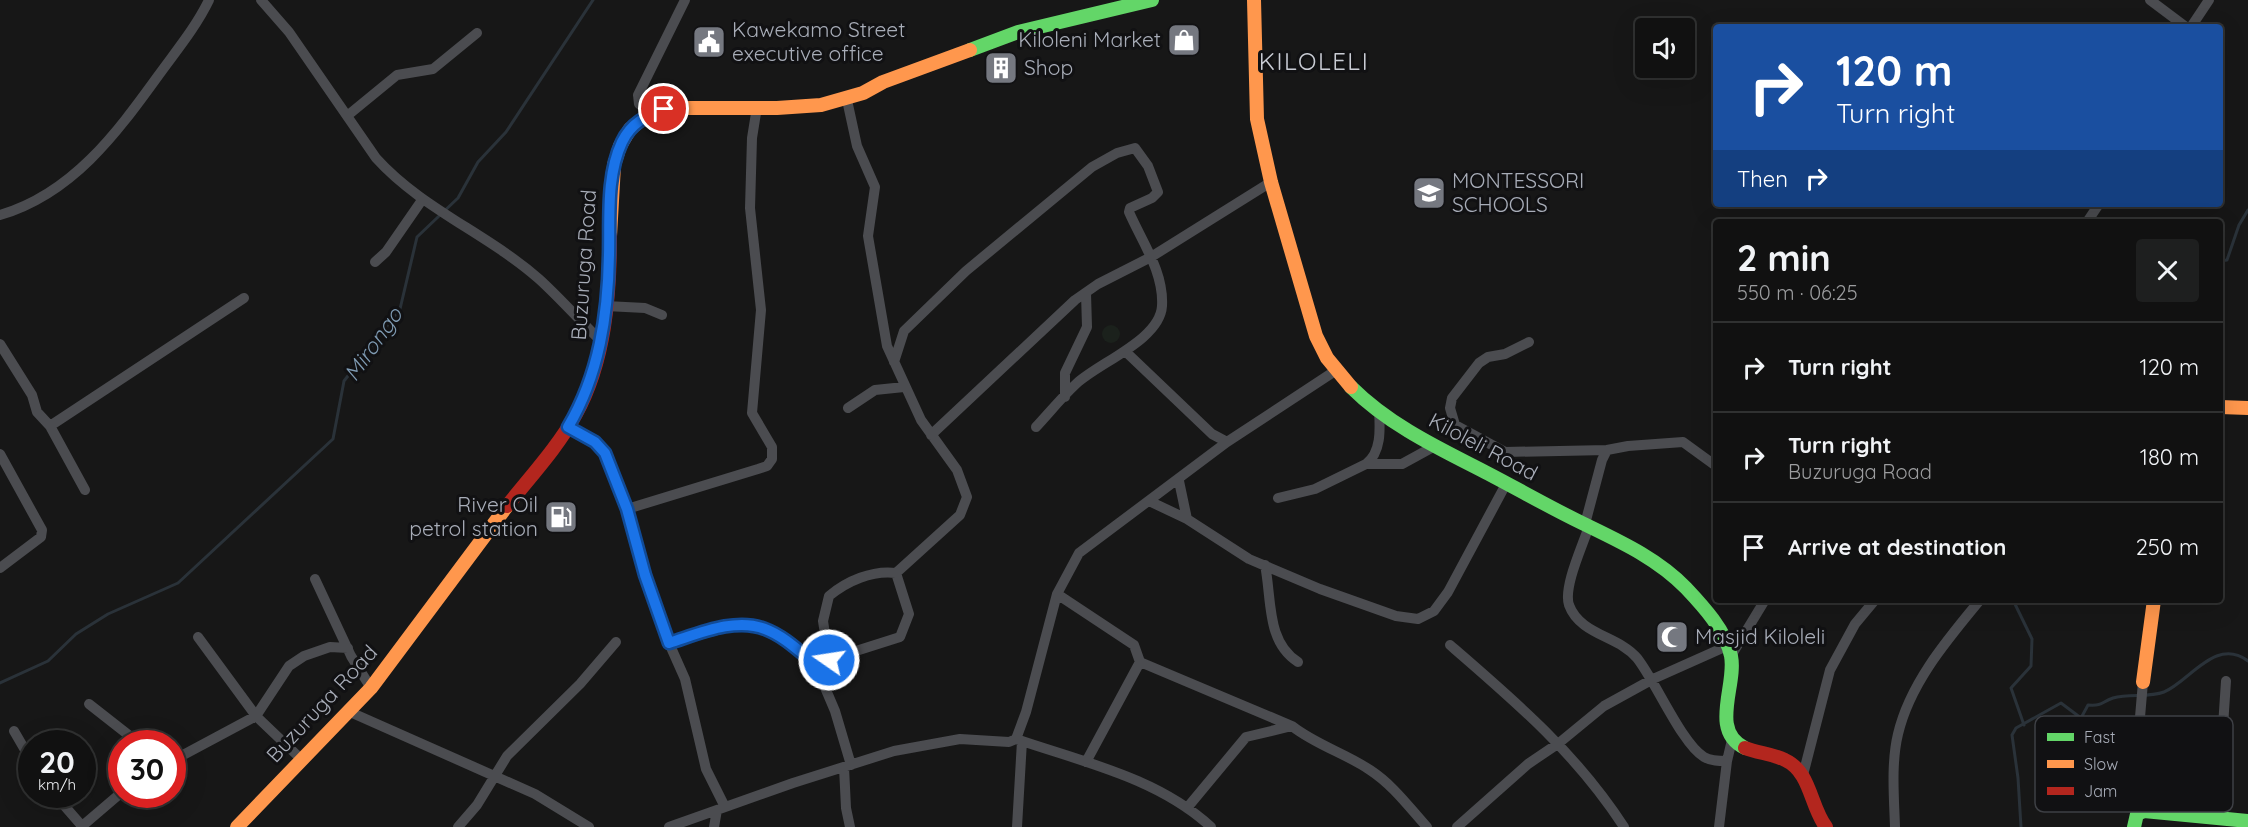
<!DOCTYPE html>
<meta charset="utf-8">
<style>
:root{--surface:#111;--page:#1e1f1f;--text:#f1f3f6;--muted:#9c9d9f;--line:#303131}
body{margin:0;font-family:Quicksand,sans-serif;background:var(--page);color:var(--text);height:100vh;display:flex;flex-direction:column;font-size:22px;white-space:nowrap}
*{box-sizing:border-box;margin:0}
p{font-size:20px;color:var(--muted)}
.icon{flex:none;width:33px;height:33px;fill:none;stroke:currentColor;stroke-width:2;stroke-linecap:round;stroke-linejoin:round}
.map{position:relative;flex:1;overflow:hidden}
.panel{position:absolute;left:1713px;top:219px;width:510px;height:384px;display:flex;flex-direction:column;background:var(--surface);border-radius:6px;box-shadow:0 6px 24px #0002,0 0 0 2px var(--line)}
.panel>*{flex:none}
.guide{position:absolute;left:1713px;top:24px;width:510px;height:183px;border-radius:6px;box-shadow:0 6px 24px #0002,0 0 0 2px var(--line);background:#1a4fa0;color:#fff;overflow:hidden}
.tools{position:absolute;left:1635px;top:18px;display:grid;gap:12px}
.tools a{display:grid;place-items:center;width:60px;height:60px;border-radius:6px;background:var(--surface);box-shadow:0 6px 24px #0002,0 0 0 2px var(--line);font-size:30px}
.speed{position:absolute;left:18px;top:730px;display:flex;gap:12px;font-size:30px;font-weight:700;text-align:center}
.speed>*{display:grid;place-content:center;width:78px;height:78px;border-radius:50%;background:var(--surface);box-shadow:0 6px 24px #0002,0 0 0 2px var(--line);line-height:1}
.speed small{font-size:15px;font-weight:400}
.speed .limit{border:9px solid #d22;background:#fff;color:#111}
.pin{position:absolute;display:grid;place-items:center;width:51px;height:51px;color:#fff;margin:-26px;border:3px solid #fff;border-radius:50%;box-shadow:0 2px 6px #0007}
.me{position:absolute;width:66px;margin:-33px;rotate:283deg;stroke-linejoin:round;filter:drop-shadow(0 0 4px #0008)}
.turn{display:flex;align-items:center;gap:21px;height:126px;padding:0 24px;font-size:27px}
.turn .icon{width:78px;height:78px;stroke-width:2.5}
.turn b{display:block;font-size:42px;line-height:51px}
.then{display:flex;align-items:center;height:57px;padding:0 24px;background:#0003;gap:12px;font-size:22px}
.round{display:grid;place-items:center;flex:none;width:63px;height:63px;border-radius:6px;background:var(--page)}
.head{display:flex;align-items:center;justify-content:space-between;height:102px;padding:0 24px}
h1{font-size:36px;font-weight:700;line-height:45px}
ul{padding:0;list-style:none}
li{display:flex;align-items:center;gap:18px;height:90px;padding:0 24px;border-top:2px solid var(--line)}
li div{flex:1}
li b{display:block;font-size:22px}
li em{font-style:normal}
.map>svg:first-child{display:block}
.green{fill:#1b211c}
.lines{fill:none;stroke-linecap:round;stroke-linejoin:round}
.stream{stroke:#2a3239;stroke-width:3}
.street{stroke:#4b4c50;stroke-width:10}
.fast{stroke:#63d668;stroke-width:14}
.slow{stroke:#ff974d;stroke-width:14}
.jam{stroke:#b3261e;stroke-width:14}
.route-casing{stroke:#114b97;stroke-width:15}
.route{stroke:#1a73e8;stroke-width:10}
.labels{text-anchor:middle;stroke-width:6;stroke-linejoin:round;paint-order:stroke}
.poi-label{font-size:21px;fill:#a8adb8;stroke:#111113;text-anchor:start}
.street-label{font-size:21px;fill:#a8adb8;stroke:#111113}
.water-label{font-size:22px;font-style:italic;fill:#7f9bb3;stroke:#111113}
.quarter-label{font-size:24px;letter-spacing:1.5px;fill:#c9ccd4;stroke:#111113}
.key{fill:#111113;stroke:#3e4045;stroke-width:1.5}
.key-label{font-size:16px;fill:#a8adb8}
</style>
<div class="map">
<svg width="2248" height="827" viewBox="0 0 2248 827">
<rect width="100%" height="100%" fill="#171717"/>
<path class="green" d="M1102 334a9 9 0 1 1 18 0a9 9 0 1 1-18 0Z"/>
<g class="lines">
<path class="stream" d="M2220 261 2227 260 2239 225 2248 210
M2013 600 2032 639 2031 666 2011 688 2024 725
M0 683 48 661 76 634 108 614 178 583 333 439 344 381 400 309 417 237 458 198 478 162 506 132 593 0
M2021 827 2018 778 2012 735 2016 728 2061 703 2081 718 2088 705C2104 706 2101 702 2113 698 2129 693 2148 698 2164 692 2189 682 2216 636 2248 661"/>
<path class="street" d="M261 0 289 32 376 158C422 209 488 234 539 279 561 299 580 321 601 341
M2150 0 2186 27
M2191 27 2209 0
M651 114 639 104 638 95 685 0
M347 116 397 75 433 69 477 33
M0 215C72 194 116 134 158 76 176 51 196 27 209 0
M2087 222 2099 204
M375 262 386 252 422 200
M606 306 645 308 662 315
M1529 342 1505 354 1488 357 1479 363 1452 398 1450 408 1455 425 1505 452 1607 450
M0 344 32 395 37 412 50 426 85 490
M1126 352 1212 434 1227 442
M894 362 904 331 966 271 1092 167 1117 153 1135 148 1148 166 1158 192 1152 198 1130 208 1129 212C1142 242 1164 272 1162 306 1160 340 1098 363 1076 384 1062 397 1049 413 1036 427
M1065 397V373L1087 327 1086 293
M848 408 875 390 904 387
M50 426 244 298
M569 427 595 442 605 453 627 509 645 575 669 643 685 679 706 769 725 807
M931 435 1075 300 1098 284 1151 257 1271 182
M0 454 42 530 41 537 0 568
M1366 464C1382 452 1380 428 1379 410
M1179 481 1187 519
M1278 498 1315 489 1366 464H1402L1433 447
M1149 501 1187 519 1249 559 1320 589 1396 616 1418 619 1434 611 1448 592 1506 484
M627 509 758 469 767 466 772 459V447L752 413 761 310 750 208 752 138 757 107
M1585 524 1602 460 1607 450 1628 446 1683 442 1716 466
M1589 526C1583 545 1563 587 1569 605 1580 635 1619 636 1637 658 1656 682 1682 744 1704 757 1711 761 1719 761 1727 761
M1265 565C1272 599 1266 642 1298 662
M315 579 351 656 371 688
M1057 594 1134 645 1140 662 1086 762
M198 637 256 716 300 758
M669 643 733 626H755L782 639 815 664 835 711 851 765
M1450 645C1516 702 1576 753 1624 827
M1731 656 1765 600
M829 660 823 621 829 596C847 581 872 570 896 573
M1140 662 1292 726C1316 745 1345 753 1370 770 1393 785 1409 807 1427 827
M815 664 900 637 909 614 896 573 960 515 967 497 957 470 921 420 887 346 868 236 875 187 857 146 847 100
M89 704 140 744
M350 712 535 794 589 827
M14 731 32 762
M1016 739C1083 762 1158 778 1211 827
M172 761 256 716 289 666 304 656 330 647 348 648
M844 767 846 808 850 827
M1803 775 1830 670 1855 624 1875 600
M2075 794 2136 795
M55 795 82 826
M1187 808 1246 737 1292 726
M2137 814 2136 764 2143 682
M2217 817 2226 681
M81 827 122 792
M458 827 477 805 507 756 580 684 616 642
M669 827 793 783 894 751 960 739 1009 742 1016 739 1026 712 1057 594 1079 553 1227 442 1335 371
M714 827 717 810
M1017 827 1022 741
M1457 827 1528 764 1559 743 1604 706 1653 679 1727 646
M1719 827 1727 761 1732 740
M1895 827C1894 797 1891 763 1898 734 1910 683 1947 640 1980 600"/>
<path class="fast" d="M970 50 1018 32 1152 0
M1351 387C1389 425 1438 448 1485 472 1518 489 1549 507 1582 523 1619 541 1657 558 1686 588 1703 606 1726 631 1731 656 1737 685 1709 731 1745 748
M2134 827 2137 814 2144 811 2248 821"/>
<path class="slow" d="M1254 0 1257 119 1271 182 1316 336 1327 358 1351 387
M610 236 614 165 620 146 630 129 645 117 676 108H777L821 105 863 93 883 82 970 50
M2220 407 2248 408
M2143 682 2154 600
M237 827 371 688 507 506"/>
<path class="jam" d="M507 506C530 477 558 447 576 414 605 361 610 296 610 236
M1745 748C1758 753 1773 754 1785 760 1811 772 1810 806 1826 827"/>
</g>
<g class="lines">
<g class="route-casing">
<path id="route" d="M664 109C646 116 631 123 622 142 606 176 610 218 609 255 608 315 599 375 568 427L595 442 605 453 627 509 645 575 669 643C698 634 735 617 765 629 784 636 800 652 815 664L829 660"/>
</g>
<use href="#route" class="route"/>
</g>
<defs>
<g id="shop-square" transform="scale(1.725)"><rect x="-9" y="-9" width="18" height="18" rx="4" fill="#757880" stroke="#111113"/><path d="M-5-2.5h2.3a2.7 3.5 0 0 1 5.4 0H5L5.5 6h-11ZM-1.5-2.5h3a1.5 2.3 0 0 0-3 0Z" fill="#fff"/></g>
<g id="civic-square" transform="scale(1.725)"><rect x="-9" y="-9" width="18" height="18" rx="4" fill="#757880" stroke="#111113"/><path d="M-.6-6.5H3V-4.5H.6V-3L4-1V1h2V6H-6V1h2V-1L-.6-3ZM-1.2 2.5V6h2.4V2.5Z" fill="#fff"/></g>
<g id="building-square" transform="scale(1.725)"><rect x="-9" y="-9" width="18" height="18" rx="4" fill="#757880" stroke="#111113"/><path d="M-4-6H4V6H1V3H-1V6H-4ZM-2.5-4.3h1.7v1.8h-1.7ZM.8-4.3h1.7v1.8H.8ZM-2.5-1h1.7V.8h-1.7ZM.8-1h1.7V.8H.8Z" fill="#fff"/></g>
<g id="school-square" transform="scale(1.725)"><rect x="-9" y="-9" width="18" height="18" rx="4" fill="#757880" stroke="#111113"/><path d="M0-5L7-2L0 1L-7-2ZM-4 1L0 2.5L4 1V4Q0 6-4 4Z" fill="#fff"/></g>
<g id="fuel-square" transform="scale(1.725)"><rect x="-9" y="-9" width="18" height="18" rx="4" fill="#757880" stroke="#111113"/><path d="M-5.5-6h7V0h2V4h1.3V-2.5L3-4.5l.8-.8L6-3V5H2.5V1h-1V6h-7ZM-4.2-4.7v3.2H.2V-4.7Z" fill="#fff"/></g>
<g id="mosque-square" transform="scale(1.725)"><rect x="-9" y="-9" width="18" height="18" rx="4" fill="#757880" stroke="#111113"/><path d="M3.5-4.9A6 6 0 1 0 3.5 4.9A5 5 0 1 1 3.5-4.9Z" fill="#fff"/></g>
</defs>
<g fill-rule="evenodd">
<use href="#shop-square" x="1184" y="40"/>
<use href="#civic-square" x="709" y="42"/>
<use href="#building-square" x="1001" y="68"/>
<use href="#school-square" x="1429" y="193"/>
<use href="#fuel-square" x="561" y="517"/>
<use href="#mosque-square" x="1672" y="637"/>
</g>
<g class="labels">
<g class="poi-label">
<text x="732" y="37">Kawekamo Street<tspan x="732" dy="24">executive office</tspan></text>
<text x="1161" y="47" text-anchor="end">Kiloleni Market</text>
<text x="1024" y="75">Shop</text>
<text x="1452" y="188">MONTESSORI<tspan x="1452" dy="24">SCHOOLS</tspan></text>
<text x="538" y="512" text-anchor="end">River Oil<tspan x="538" dy="24">petrol station</tspan></text>
<text x="1695" y="644">Masjid Kiloleli</text>
</g>
<g class="street-label">
<text transform="translate(584 265) rotate(-86)" y="7">Buzuruga Road</text>
<text transform="translate(1483 447) rotate(28)" y="7">Kiloleli Road</text>
<text transform="translate(322 704) rotate(-47)" y="7">Buzuruga Road</text>
</g>
<g class="water-label">
<text transform="translate(373 344) rotate(-55)" y="8">Mirongo</text>
</g>
<g class="quarter-label">
<text x="1314" y="70">KILOLELI</text>
</g>
</g>
<rect x="2035" y="716" width="198" height="96" rx="9" class="key"/>
<rect x="2047" y="733" width="27" height="8" fill="#63d668"/>
<rect x="2047" y="760" width="27" height="8" fill="#ff974d"/>
<rect x="2047" y="787" width="27" height="8" fill="#b3261e"/>
<g class="key-label">
<text x="2084" y="743">Fast</text>
<text x="2084" y="770">Slow</text>
<text x="2084" y="797">Jam</text>
</g>
</svg>
<div class="tools">
<a><svg class="icon" aria-label="sound" viewBox="0 0 24 24"><path d="M4 9h4l5-4v14l-5-4H4zM17 9q2 3 0 6"/></svg></a>
</div>
<div class="speed"><div>20<small>km/h</small></div><div class="limit">30</div></div>
<div class="pin" style="left:664px;top:109px;background:#d93025"><svg class="icon" aria-label="arrive" viewBox="0 0 24 24"><path d="M6 21V4h12l-3 4 3 4H6"/></svg></div>
<svg class="me" style="left:829px;top:660px" viewBox="-20 -20 40 40"><circle r="17" fill="#1a73e8" stroke="#fff" stroke-width="3"/><path d="M0-11L8 9 0 5-8 9z" fill="#fff"/></svg>
<div class="guide">
<div class="turn"><svg class="icon" aria-label="right" viewBox="0 0 24 24"><path d="M7 20v-9h11M14 6l5 5-5 5"/></svg><div><b>120 m</b>Turn right</div></div>
<div class="then">Then<svg class="icon" aria-label="right" viewBox="0 0 24 24"><path d="M7 20v-9h11M14 6l5 5-5 5"/></svg></div>
</div>
<section class="panel">
<div class="head"><div><h1>2 min</h1><p>550 m · 06:25</p></div><a class="round"><svg class="icon" aria-label="close" viewBox="0 0 24 24"><path d="M6 6l12 12M18 6L6 18"/></svg></a></div>
<ul>
<li><svg class="icon" aria-label="right" viewBox="0 0 24 24"><path d="M7 20v-9h11M14 6l5 5-5 5"/></svg><div><b>Turn right</b></div><em>120 m</em></li>
<li><svg class="icon" aria-label="right" viewBox="0 0 24 24"><path d="M7 20v-9h11M14 6l5 5-5 5"/></svg><div><b>Turn right</b><p>Buzuruga Road</p></div><em>180 m</em></li>
<li><svg class="icon" aria-label="arrive" viewBox="0 0 24 24"><path d="M6 21V4h12l-3 4 3 4H6"/></svg><div><b>Arrive at destination</b></div><em>250 m</em></li>
</ul>
</section>
</div>
